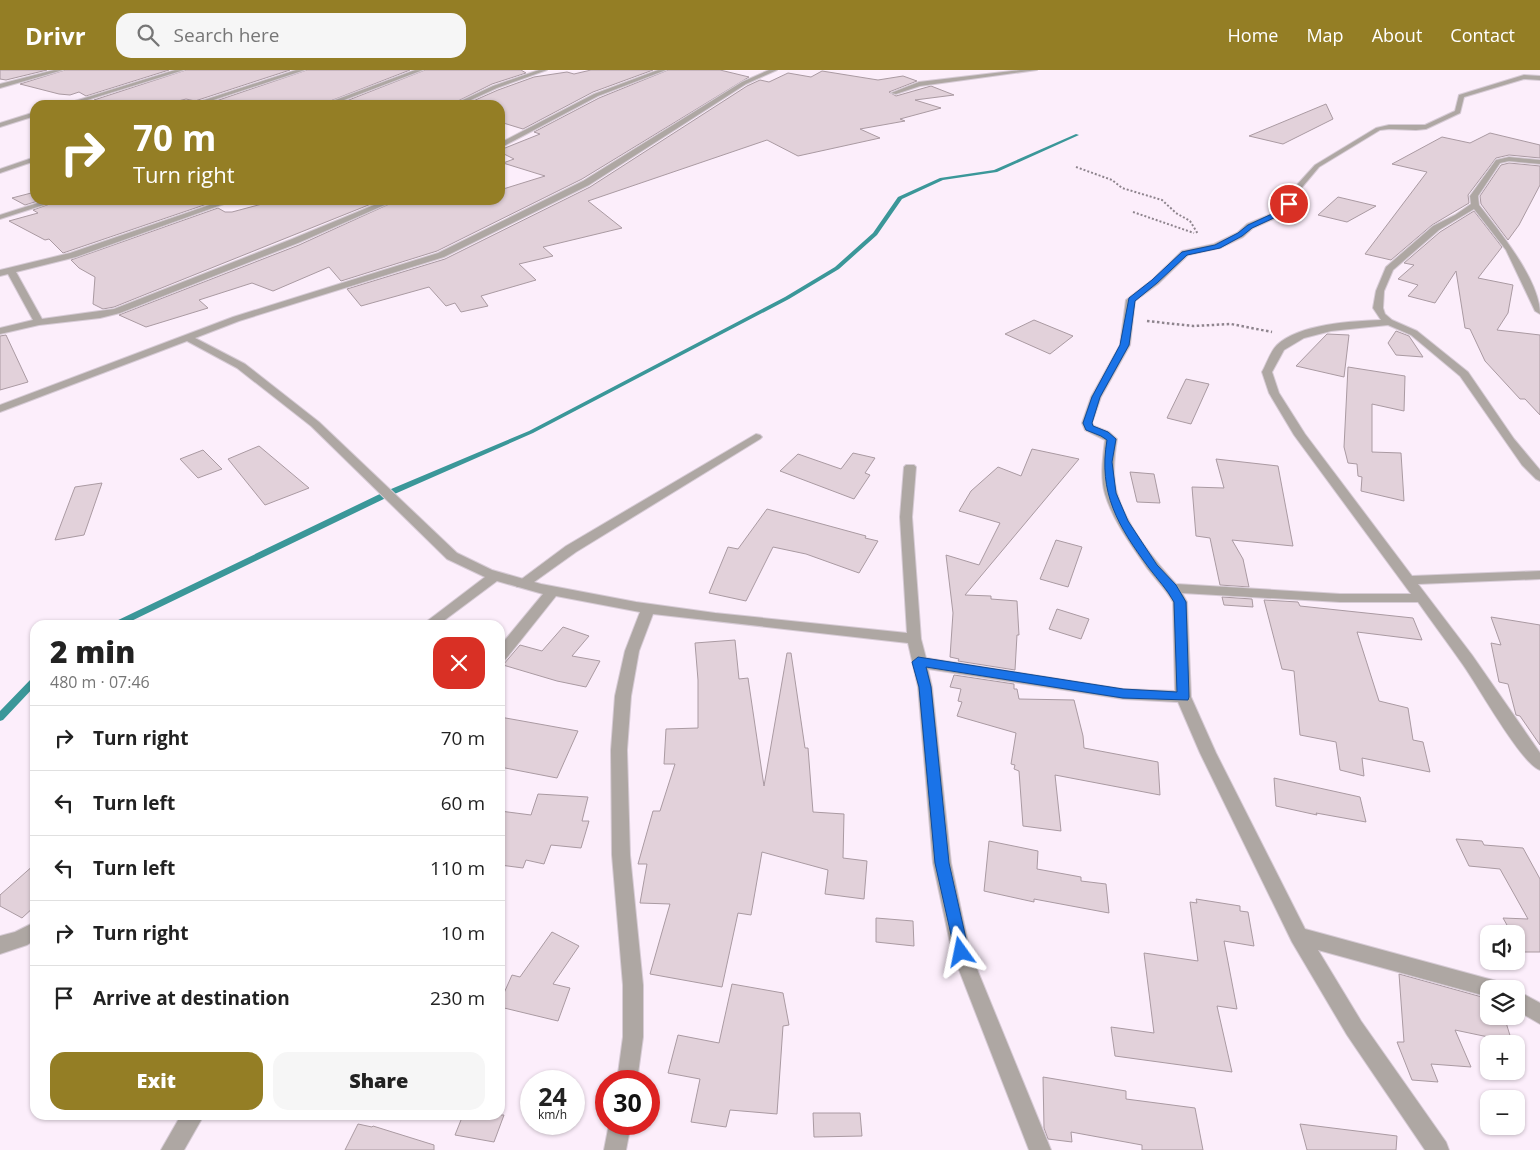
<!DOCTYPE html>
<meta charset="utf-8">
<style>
:root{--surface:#fff;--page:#f6f6f6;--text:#222;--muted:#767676;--line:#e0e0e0;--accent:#947e25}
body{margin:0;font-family:"Open Sans",sans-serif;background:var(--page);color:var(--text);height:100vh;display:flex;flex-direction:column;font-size:19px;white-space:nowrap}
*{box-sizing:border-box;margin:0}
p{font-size:16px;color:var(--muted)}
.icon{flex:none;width:28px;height:28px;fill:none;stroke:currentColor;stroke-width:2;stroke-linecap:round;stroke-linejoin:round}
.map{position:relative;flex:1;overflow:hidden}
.drawer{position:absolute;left:30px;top:550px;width:475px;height:500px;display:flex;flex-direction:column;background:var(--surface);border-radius:15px;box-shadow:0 1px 4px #0004}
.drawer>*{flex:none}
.hud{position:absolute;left:30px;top:30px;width:475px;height:105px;border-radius:15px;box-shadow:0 1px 4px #0004;background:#947e25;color:#fff;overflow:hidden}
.tools{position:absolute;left:1480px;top:855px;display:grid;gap:10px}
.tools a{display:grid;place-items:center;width:45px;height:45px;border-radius:10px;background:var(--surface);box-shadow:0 1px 4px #0004;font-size:25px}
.speed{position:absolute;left:520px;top:1000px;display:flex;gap:10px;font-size:25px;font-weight:700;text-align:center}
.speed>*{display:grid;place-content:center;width:65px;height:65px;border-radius:50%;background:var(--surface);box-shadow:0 1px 4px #0004;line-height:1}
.speed small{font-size:12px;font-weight:400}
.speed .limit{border:8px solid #d22;background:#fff;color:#111}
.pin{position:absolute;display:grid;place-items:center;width:42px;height:42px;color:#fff;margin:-21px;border:2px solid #fff;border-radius:50%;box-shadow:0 1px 5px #0007}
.me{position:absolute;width:55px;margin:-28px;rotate:348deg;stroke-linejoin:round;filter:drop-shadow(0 0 4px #0008)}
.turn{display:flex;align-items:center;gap:18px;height:105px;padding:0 20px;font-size:22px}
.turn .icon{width:65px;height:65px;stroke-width:2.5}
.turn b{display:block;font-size:35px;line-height:42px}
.round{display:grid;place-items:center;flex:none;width:52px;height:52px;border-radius:15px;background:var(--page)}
.overview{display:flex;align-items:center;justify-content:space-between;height:85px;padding:0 20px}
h1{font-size:30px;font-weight:800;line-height:38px}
.cta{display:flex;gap:10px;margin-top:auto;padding:10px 20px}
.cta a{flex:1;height:58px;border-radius:15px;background:var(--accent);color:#fff;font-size:20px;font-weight:800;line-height:58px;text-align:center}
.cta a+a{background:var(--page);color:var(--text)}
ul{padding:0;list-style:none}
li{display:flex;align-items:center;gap:15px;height:65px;padding:0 20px;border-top:1px solid var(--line)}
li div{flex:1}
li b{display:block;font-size:19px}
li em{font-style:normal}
header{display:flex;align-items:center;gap:30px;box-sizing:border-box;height:70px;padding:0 25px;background:var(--accent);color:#fff}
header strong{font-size:24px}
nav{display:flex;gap:28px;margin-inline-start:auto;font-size:18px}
.search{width:350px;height:45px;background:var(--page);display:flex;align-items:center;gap:12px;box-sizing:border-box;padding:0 18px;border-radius:15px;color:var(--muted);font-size:19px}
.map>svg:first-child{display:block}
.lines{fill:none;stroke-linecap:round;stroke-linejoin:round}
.stream{fill:#3b9799;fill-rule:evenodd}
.building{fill:#e2d1da;stroke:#aa9aa2}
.service-casing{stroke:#d7cbd6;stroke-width:2}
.minor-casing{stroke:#d7cbd6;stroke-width:2}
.path-far1{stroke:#8e848d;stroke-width:2;stroke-dasharray:2 2;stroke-linecap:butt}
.path{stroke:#8e848d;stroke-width:2.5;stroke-dasharray:2.5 2.5;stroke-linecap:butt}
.service{fill:#aea7a3;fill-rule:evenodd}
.minor{fill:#aea7a3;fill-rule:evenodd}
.route{fill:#1a73e8;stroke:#114b97}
</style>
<header>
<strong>Drivr</strong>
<div class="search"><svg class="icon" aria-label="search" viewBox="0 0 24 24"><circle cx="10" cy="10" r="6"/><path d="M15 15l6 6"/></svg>Search here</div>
<nav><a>Home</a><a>Map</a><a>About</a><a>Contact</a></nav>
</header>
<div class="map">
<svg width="1540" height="1080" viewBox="0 0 1540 1080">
<rect width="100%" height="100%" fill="#fceefb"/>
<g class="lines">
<path class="stream" d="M1076 64 1079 65 997 102 943 110 902 129 877 165 839 199 789 229 533 363 390 426 123 555H111L112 553 384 422 529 361 785 227 835 197 873 163 898 127 940 108 994 100Z
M35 607V616L3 650 0 651V641L32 608Z"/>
</g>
<path class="building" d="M0 0H47L6 10 0 9Z
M65 0H169L86 26 79 22 70 25 59 24 20 14Z
M186 0H290L195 31 186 29 163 35H142L132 31 104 35 94 30Z
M307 0H410L320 35 207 34Z
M425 0H521L526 3 492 14 450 35H336Z
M591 0H653L593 22 523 59 500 52V35H464L498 20 534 7 567 2 574 4Z
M668 0H720L749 7 582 109 437 181 341 211 329 197 273 221 252 213 199 230 208 238 146 257 119 245 299 175 398 130H500V120L545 106 503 93 514 89 500 82V80L540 64 534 62 599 28Z
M822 1 878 10 903 6 917 11 889 22 896 26 931 16 954 25 915 30 941 38 900 49 905 51 860 59 880 68 798 86 767 70 588 131 622 158 543 177 553 186 519 194 536 210 481 226 488 236 461 242 455 233 446 236 429 217 361 236 347 219 445 189 590 117 747 16 760 10 769 12 788 3 811 7Z
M1326 34 1333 49 1283 74 1249 66Z
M1490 63 1540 75V88L1509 85 1496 88 1468 125 1469 133 1432 155 1391 190 1365 184 1427 102 1392 94 1442 67 1470 73Z
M1509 93 1540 96V115L1519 155 1508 170 1481 134 1480 126 1501 95Z
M35 122V130H41L25 135 12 128Z
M1338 127 1376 136 1347 152 1318 145Z
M61 130H205L210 133 63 183 49 169 45 170 9 151 38 143 33 140Z
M277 130H381L114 237 103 239 93 234 95 207 79 198 71 190 218 138 225 142H232Z
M1474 141 1502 177 1478 208 1513 215 1508 243 1497 260 1540 265V345L1525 329H1520L1485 291 1470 259 1465 258 1456 201 1435 233 1408 226 1418 215 1398 209 1414 195 1404 193 1440 162Z
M1034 250 1073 266 1050 284 1005 264Z
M1396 261 1409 266 1423 287 1396 285 1388 273Z
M1327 264 1349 265 1344 307 1296 296Z
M6 265 28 312 0 320V266Z
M1348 297 1405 306 1404 341 1372 334V382L1401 383 1404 431 1361 421 1362 407 1358 406 1357 394 1348 393 1344 377Z
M1186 309 1209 314 1191 354 1167 348Z
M259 376 309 418 265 435 228 389Z
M1032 379 1079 389 965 525 991 526V529L1017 531 1019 565H1017L1015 600 958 591 959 589 950 587 953 543 946 485 979 495 1000 453 959 441 971 421 998 397 1021 406Z
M203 380 222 399 198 408 180 389Z
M853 383 875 388 865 403 870 405 854 429 780 401 798 384 841 399Z
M1216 389 1278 396 1293 476 1232 470 1243 489 1249 517 1220 515 1210 468 1196 466 1192 417 1224 418Z
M1130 402 1154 404 1160 433 1137 432Z
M102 413 84 465 55 470 75 417Z
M767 439 866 466 865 468 878 471 859 503 806 484 773 477 746 531 709 523 728 477 738 479Z
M1056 470 1082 477 1068 517 1040 509Z
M1222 527 1252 529 1253 537 1224 535Z
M1264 530 1298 532 1300 536 1413 548 1422 570 1357 562 1379 631 1408 638 1413 670 1423 672 1430 702 1362 688 1364 706 1340 700 1336 672 1300 665 1294 601 1282 599Z
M1057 539 1089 549 1081 569 1049 559Z
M1491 547 1540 555V675L1520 646 1516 645 1508 614 1499 612 1491 573 1501 575Z
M563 557 589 566 572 586 600 591 586 617 557 611 503 595 520 575 542 581Z
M735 570 739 609 748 608 764 716 787 583H791L805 678H808L813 742 844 744 843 788 867 791 864 829 825 824 828 800 762 782 751 845 738 843 722 917 650 904 670 834 640 833 647 794H638L653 741H660L675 694H664L666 659 698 658V610L695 573Z
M954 605 1014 614V619H1017L1019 629 1074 630 1083 666 1084 678 1158 692 1160 725 1055 705 1061 761 1023 756 1019 701 1014 699 1015 695 1011 694 1016 663 957 646 962 632 958 631 961 619 950 617Z
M500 647 578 661 557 708 500 697Z
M1274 708 1360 727 1366 752 1316 743 1317 745 1276 736Z
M538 724 588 727 582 751H589L581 778 551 775 544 794 526 790 523 798 500 795V741L531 745Z
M1456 769 1482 771 1484 775 1523 778 1540 809V882H1523L1516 871V864H1512L1503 848 1528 849 1500 799 1469 796Z
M989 771 1038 781 1037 799 1081 807V811L1106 814 1109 843 1034 829V832L984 821Z
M35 794V836L22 848 0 836V825Z
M1196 829 1240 836V841L1248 842 1254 876 1224 871 1237 939 1217 936 1232 1002 1115 986 1111 957 1154 963 1144 883 1198 891 1190 832 1197 833Z
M876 848 913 851 914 876 876 872Z
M552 862 579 876 553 914 570 918 558 951 500 937V932L512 905 520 907Z
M1399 904 1489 929V946H1504L1512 972 1455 960 1471 997 1431 994 1438 1012 1412 1010 1397 972H1404Z
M732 914 783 923 789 955 783 956 777 1044 730 1040 726 1057 691 1052 700 1009 668 1003 678 965 719 973Z
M1043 1007 1126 1021V1029L1195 1038 1203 1080H1142V1075L1071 1062 1072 1072 1048 1069 1044 1058Z
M813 1043H860L862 1066 814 1067Z
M463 1045H504L494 1072 455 1065Z
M358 1054 372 1057 373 1056 434 1075V1080H345Z
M1300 1054 1397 1066 1396 1080H1307Z"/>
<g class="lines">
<g class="service-casing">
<path id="service" d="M756 364 760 365 762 367 760 369 576 482 527 517H517L515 514 566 476Z"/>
</g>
<g class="minor-casing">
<path id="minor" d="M54 0H63L0 18V14Z
M175 0H184L71 35H62Z
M296 0H305L198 35H189Z
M415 0H423L331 35H322Z
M539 0H547L497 18 460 35H452L493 16Z
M658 0H666L598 26 500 78V73L594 24Z
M769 0H777L746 14 589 115 444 187 239 251 195 268 245 294 319 352 457 483 492 500 541 514 636 532 715 543 907 563 900 447 904 397 906 395H914L916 397 912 447 921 569 926 588 1123 619 1175 621 1173 532C1166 519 1156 510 1147 498 1132 476 1113 451 1105 424 1100 407 1103 387 1105 370L1085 360 1082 353 1091 327 1120 275 1126 230 1152 210 1182 181 1214 174 1237 163 1247 154 1285 138V128L1315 95 1376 58 1389 55H1425L1455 41 1459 25 1524 5 1540 6V10L1524 9 1464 27 1460 43 1426 59 1416 60 1389 59 1380 60 1319 97 1293 128 1292 141 1253 158 1243 167 1220 178 1188 185 1158 214 1135 231 1130 275 1101 327 1092 353 1094 356 1109 362 1117 369C1114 387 1112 406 1117 423 1126 455 1154 490 1176 514L1340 524H1411L1294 365 1269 323 1262 302C1267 293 1270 282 1277 275 1299 254 1352 251 1381 250L1373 238 1376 221 1386 197 1433 156 1455 145 1471 134 1470 126 1496 90 1509 87 1540 90V94L1509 91 1500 93 1478 126 1479 135C1499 161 1540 210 1540 244L1535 241 1506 180 1474 139 1439 160 1393 200 1384 221 1383 238 1385 244 1392 250 1417 261 1468 302 1514 369 1540 400V411L1536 409 1522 395 1460 306 1411 265 1388 255 1331 261 1304 268 1284 280 1272 302 1279 323 1305 364 1412 506 1540 501V509L1418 514 1472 585 1540 683V700C1521 694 1476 612 1461 592 1447 572 1432 552 1418 532H1340L1182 523 1187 532 1191 627 1216 683 1305 859 1500 912 1503 919H1489V927L1318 880 1361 951 1446 1072 1449 1080H1425L1347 965 1292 872 1200 683 1178 632 1123 629 928 599 932 617 951 793 970 882 1051 1080H1029L952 882 933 793 918 617 908 573 653 544 639 581 631 626 627 680 630 785 643 915V967L637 1011H617L623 967V915L612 785 611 680 615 626 625 581 640 542 556 526 505 590 500 591V576L543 524 497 511 438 555H422L485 507 447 489 311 356 237 298 187 271 0 342V335L233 247 438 183 583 111 742 12Z
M1020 0H1037L920 16 896 24 891 23 919 12Z
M35 42V46L0 57V53Z
M35 87V91L0 103V99Z
M47 130H59L0 149V145Z
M224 130H235L76 187 16 202 42 249 114 239 292 169 386 130H396L298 173 120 243 100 248 39 255 0 264V258L33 250 8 204 0 206V200L70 183Z
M35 852V870L27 875 0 884V866L15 862Z
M1516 920 1540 933V954L1516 940Z
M181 1045H204L184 1080H161Z
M609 1054H631L626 1080H604Z"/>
</g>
<path class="path-far1" d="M1076 97 1112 110 1122 118 1162 130 1176 143 1190 151 1198 164
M1133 142 1194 163"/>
<path class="path" d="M1147 251 1193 256 1231 254 1272 262"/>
<use href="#service" class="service"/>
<use href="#minor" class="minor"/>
</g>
<path class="route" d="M1287 132 1292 134 1291 140 1252 158 1242 166 1220 178 1187 185 1157 213 1135 231 1129 275 1100 327 1092 353 1093 356 1108 362 1116 369 1112 392 1116 423 1128 451 1157 495 1176 515 1186 532 1189 627 1188 630 1123 628 926 597 931 617 949 793 969 882 967 887 961 889 956 887 935 793 919 617 912 592 918 587 1123 619 1177 622 1174 532C1167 519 1158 510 1149 498 1118 456 1098 423 1107 370L1101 366 1086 360 1083 353 1092 327 1120 275 1129 228 1152 210 1182 182 1215 175 1238 163 1248 155 1285 138Z"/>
</svg>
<div class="tools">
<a><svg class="icon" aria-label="sound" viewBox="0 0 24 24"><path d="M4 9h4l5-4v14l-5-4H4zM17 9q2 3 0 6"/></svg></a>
<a><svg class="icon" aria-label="layers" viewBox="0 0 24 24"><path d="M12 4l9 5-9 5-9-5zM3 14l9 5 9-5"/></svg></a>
<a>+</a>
<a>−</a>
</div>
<div class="speed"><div>24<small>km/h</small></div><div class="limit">30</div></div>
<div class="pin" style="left:1289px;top:134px;background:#d93025"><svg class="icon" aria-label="arrive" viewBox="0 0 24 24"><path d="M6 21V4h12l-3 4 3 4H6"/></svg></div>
<svg class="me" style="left:961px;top:882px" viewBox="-20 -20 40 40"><path d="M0-17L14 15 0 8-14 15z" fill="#1a73e8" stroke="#fff" stroke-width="4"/></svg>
<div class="hud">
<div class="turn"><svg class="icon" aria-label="right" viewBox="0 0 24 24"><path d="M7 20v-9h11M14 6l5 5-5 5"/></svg><div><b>70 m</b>Turn right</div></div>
</div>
<section class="drawer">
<div class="overview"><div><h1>2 min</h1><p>480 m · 07:46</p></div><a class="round" style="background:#d93025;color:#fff"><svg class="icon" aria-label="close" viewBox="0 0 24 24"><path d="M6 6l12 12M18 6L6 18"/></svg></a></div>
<ul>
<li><svg class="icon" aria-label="right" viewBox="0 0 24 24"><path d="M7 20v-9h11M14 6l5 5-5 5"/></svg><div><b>Turn right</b></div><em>70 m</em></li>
<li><svg class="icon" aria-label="left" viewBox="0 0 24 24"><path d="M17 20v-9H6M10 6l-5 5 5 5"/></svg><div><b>Turn left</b></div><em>60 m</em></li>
<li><svg class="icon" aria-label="left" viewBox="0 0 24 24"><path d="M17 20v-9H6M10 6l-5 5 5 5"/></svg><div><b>Turn left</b></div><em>110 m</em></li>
<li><svg class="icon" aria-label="right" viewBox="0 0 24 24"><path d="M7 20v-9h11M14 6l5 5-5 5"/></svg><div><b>Turn right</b></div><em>10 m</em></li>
<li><svg class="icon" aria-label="arrive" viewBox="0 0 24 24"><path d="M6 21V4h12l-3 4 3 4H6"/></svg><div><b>Arrive at destination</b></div><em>230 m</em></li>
</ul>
<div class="cta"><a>Exit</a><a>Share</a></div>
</section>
</div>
